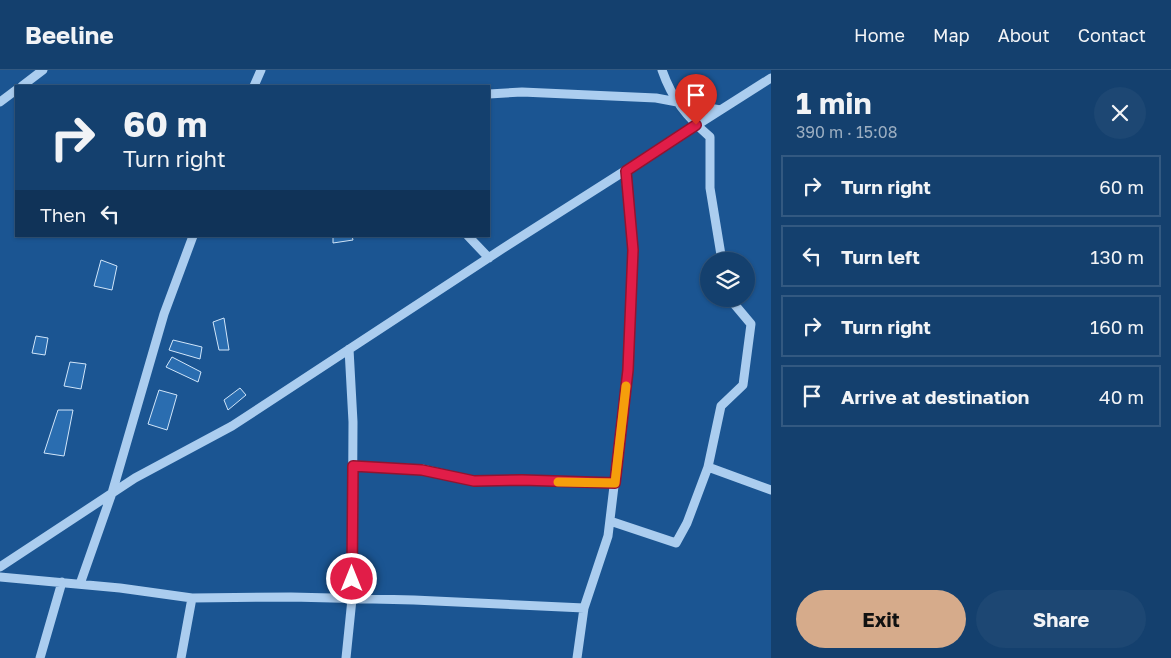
<!DOCTYPE html>
<meta charset="utf-8">
<style>
:root{--surface:#14406e;--page:#1d4773;--text:#f1f3f6;--muted:#9dafc2;--line:#335981;--accent:#d6ab8b}
body{margin:0;font-family:"Golos Text",sans-serif;background:var(--page);color:var(--text);height:100vh;display:flex;flex-direction:column;font-size:19px;white-space:nowrap}
*{box-sizing:border-box;margin:0}
p{font-size:16px;color:var(--muted)}
.icon{flex:none;width:28px;height:28px;fill:none;stroke:currentColor;stroke-width:2;stroke-linecap:round;stroke-linejoin:round}
.map{position:relative;flex:1;overflow:hidden}
.panel{display:flex;flex-direction:column;background:var(--surface);width:400px}
.panel>*{flex:none}
.banner{position:absolute;left:15px;top:15px;width:475px;height:152px;border-radius:0px;box-shadow:0 1px 4px #0004,0 0 0 1px var(--line);background:#14406e;color:var(--text);overflow:hidden}
.buttons{position:absolute;left:700px;top:182px;display:grid;gap:10px}
.buttons a{display:grid;place-items:center;width:55px;height:55px;border-radius:50%;background:var(--surface);box-shadow:0 1px 4px #0004,0 0 0 1px var(--line);font-size:25px}
.pin{position:absolute;display:grid;place-items:center;width:42px;height:42px;color:#fff;margin:-51px -21px;border-radius:50% 50% 50% 0;rotate:-45deg;box-shadow:0 0 5px #0007}
.pin .icon{rotate:45deg}
.me{position:absolute;width:55px;margin:-28px;rotate:0deg;stroke-linejoin:round;filter:drop-shadow(0 0 4px #0008)}
.turn{display:flex;align-items:center;gap:18px;height:105px;padding:0 25px;font-size:22px}
.turn .icon{width:65px;height:65px;stroke-width:2.5}
.turn b{display:block;font-size:35px;line-height:42px}
.then{display:flex;align-items:center;height:48px;padding:0 25px;background:#0003;gap:10px;font-size:19px}
.round{display:grid;place-items:center;flex:none;width:52px;height:52px;border-radius:26px;background:var(--page)}
.summary{display:flex;align-items:center;justify-content:space-between;height:85px;padding:0 25px}
h1{font-size:30px;font-weight:700;line-height:38px}
.action{display:flex;gap:10px;margin-top:auto;padding:10px 25px}
.action a{flex:1;height:58px;border-radius:30px;background:var(--accent);color:#111;font-size:20px;font-weight:700;line-height:58px;text-align:center}
.action a+a{background:var(--page);color:var(--text)}
ul{padding:0;list-style:none}
li{display:flex;align-items:center;gap:15px;height:62px;margin:0 10px 8px;padding:0 15px;border:2px solid var(--line);border-radius:0px}
li div{flex:1}
li b{display:block;font-size:19px}
li em{font-style:normal}
header{display:flex;align-items:center;gap:30px;box-sizing:border-box;height:70px;padding:0 25px;background:var(--surface);border-bottom:1px solid var(--line)}
header strong{font-size:24px}
nav{display:flex;gap:28px;margin-inline-start:auto;font-size:18px}
main{display:flex;flex:1;min-height:0}
.map>svg:first-child{display:block}
.building{fill:#2a6db0;stroke:#d1e6fa}
.lines{fill:none;stroke-linecap:round;stroke-linejoin:round}
.minor{stroke:#abcdef;stroke-width:9}
.route-casing{stroke:#92132f;stroke-width:12}
.route{stroke:#e11d48;stroke-width:9}
.slow{stroke:#f59e0b;stroke-width:9}
</style>
<header>
<strong>Beeline</strong>
<nav><a>Home</a><a>Map</a><a>About</a><a>Contact</a></nav>
</header>
<main>
<div class="map">
<svg width="771" height="588" viewBox="0 0 771 588">
<rect width="100%" height="100%" fill="#1b5592"/>
<path class="building" d="M333 166H352L353 170 333 173Z
M101 190 117 196 112 220 94 216Z
M224 248 229 280H219L213 252Z
M36 266 48 268 45 285 32 283Z
M173 270 202 277 200 289 169 280Z
M172 287 201 302 198 312 166 297Z
M70 292 86 294 81 319 64 316Z
M240 318 246 325 228 340 224 330Z
M159 320 177 325 167 360 148 354Z
M58 340H73L64 386 44 383Z"/>
<g class="lines">
<path class="minor" d="M662 0C672 29 687 47 710 67V118L722 191
M22 16 43 0
M254 16 261 0
M489 24 522 22 656 28 720 40
M0 32 16 20
M468 166 489 188
M353 396 422 399 474 411 522 410 615 413
M708 397 771 420
M610 451 676 473 687 453 708 397 721 336 743 315 751 254 730 229
M0 497 135 408 232 356 502 179 771 8
M0 507 120 518 192 528 291 527 414 530 584 538
M80 514 112 423 164 244 193 166
M40 588 62 512
M181 588 192 528
M346 588 352 529 353 352 349 279
M577 588 584 538 608 466 628 300 633 180 625 101"/>
</g>
<g class="lines">
<g class="route-casing">
<path id="route" d="M352 509 353 396 422 400 474 411 522 410 615 413 628 300 633 180 626 101 696 55"/>
</g>
<use href="#route" class="route"/>
<path class="slow" d="M558 412 615 413 626 316"/>
</g>
</svg>
<div class="buttons">
<a><svg class="icon" aria-label="layers" viewBox="0 0 24 24"><path d="M12 4l9 5-9 5-9-5zM3 14l9 5 9-5"/></svg></a>
</div>
<div class="pin" style="left:696px;top:55px;background:#d93025"><svg class="icon" aria-label="arrive" viewBox="0 0 24 24"><path d="M6 21V4h12l-3 4 3 4H6"/></svg></div>
<svg class="me" style="left:352px;top:509px" viewBox="-20 -20 40 40"><circle r="17" fill="#e11d48" stroke="#fff" stroke-width="3"/><path d="M0-11L8 9 0 5-8 9z" fill="#fff"/></svg>
<div class="banner">
<div class="turn"><svg class="icon" aria-label="right" viewBox="0 0 24 24"><path d="M7 20v-9h11M14 6l5 5-5 5"/></svg><div><b>60 m</b>Turn right</div></div>
<div class="then">Then<svg class="icon" aria-label="left" viewBox="0 0 24 24"><path d="M17 20v-9H6M10 6l-5 5 5 5"/></svg></div>
</div>
</div>
<section class="panel">
<div class="summary"><div><h1>1 min</h1><p>390 m · 15:08</p></div><a class="round"><svg class="icon" aria-label="close" viewBox="0 0 24 24"><path d="M6 6l12 12M18 6L6 18"/></svg></a></div>
<ul>
<li><svg class="icon" aria-label="right" viewBox="0 0 24 24"><path d="M7 20v-9h11M14 6l5 5-5 5"/></svg><div><b>Turn right</b></div><em>60 m</em></li>
<li><svg class="icon" aria-label="left" viewBox="0 0 24 24"><path d="M17 20v-9H6M10 6l-5 5 5 5"/></svg><div><b>Turn left</b></div><em>130 m</em></li>
<li><svg class="icon" aria-label="right" viewBox="0 0 24 24"><path d="M7 20v-9h11M14 6l5 5-5 5"/></svg><div><b>Turn right</b></div><em>160 m</em></li>
<li><svg class="icon" aria-label="arrive" viewBox="0 0 24 24"><path d="M6 21V4h12l-3 4 3 4H6"/></svg><div><b>Arrive at destination</b></div><em>40 m</em></li>
</ul>
<div class="action"><a>Exit</a><a>Share</a></div>
</section>
</main>
